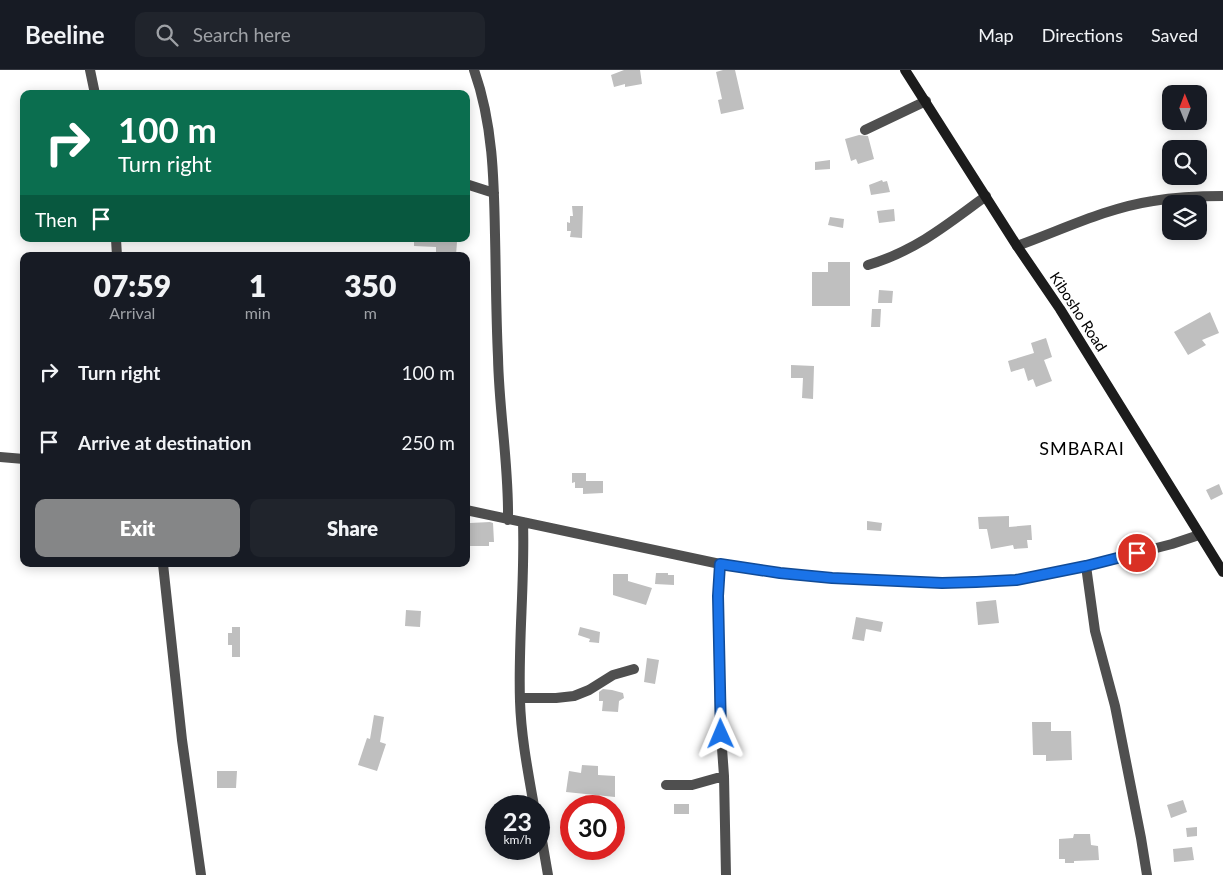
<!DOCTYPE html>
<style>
:root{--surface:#171b24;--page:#20242c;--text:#f1f3f6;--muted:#9ea1a6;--line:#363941;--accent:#858687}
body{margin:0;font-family:Lato,sans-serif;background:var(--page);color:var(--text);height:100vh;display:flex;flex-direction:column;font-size:19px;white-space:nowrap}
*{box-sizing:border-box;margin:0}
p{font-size:16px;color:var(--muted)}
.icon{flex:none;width:28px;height:28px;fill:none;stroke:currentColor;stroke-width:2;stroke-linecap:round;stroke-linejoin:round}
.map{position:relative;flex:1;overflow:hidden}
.side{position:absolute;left:20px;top:182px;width:450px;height:315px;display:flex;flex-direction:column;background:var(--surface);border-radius:10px;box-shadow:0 2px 12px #0003}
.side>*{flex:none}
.top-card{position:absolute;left:20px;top:20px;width:450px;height:152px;border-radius:10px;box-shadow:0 2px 12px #0003;background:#0b6e4f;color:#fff;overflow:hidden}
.needle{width:32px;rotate:359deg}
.buttons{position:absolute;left:1162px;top:15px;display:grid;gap:10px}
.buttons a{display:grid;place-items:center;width:45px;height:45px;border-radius:10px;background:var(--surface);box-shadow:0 2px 12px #0003;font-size:25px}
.speed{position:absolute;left:485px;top:725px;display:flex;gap:10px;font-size:25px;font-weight:700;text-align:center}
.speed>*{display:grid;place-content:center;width:65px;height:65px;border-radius:50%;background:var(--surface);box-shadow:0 2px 12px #0003;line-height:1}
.speed small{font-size:12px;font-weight:400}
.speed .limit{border:8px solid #d22;background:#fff;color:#111}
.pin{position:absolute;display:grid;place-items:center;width:42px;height:42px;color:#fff;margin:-21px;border:2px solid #fff;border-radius:50%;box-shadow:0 1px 5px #0007}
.me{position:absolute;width:55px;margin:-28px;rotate:359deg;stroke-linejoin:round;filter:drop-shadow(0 0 4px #0008)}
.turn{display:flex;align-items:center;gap:18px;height:105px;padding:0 15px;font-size:22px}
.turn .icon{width:65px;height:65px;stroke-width:2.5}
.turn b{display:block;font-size:35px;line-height:42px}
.then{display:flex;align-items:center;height:48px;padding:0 15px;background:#0003;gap:10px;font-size:19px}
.eta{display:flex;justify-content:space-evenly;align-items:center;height:85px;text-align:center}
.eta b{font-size:30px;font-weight:800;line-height:35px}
.cta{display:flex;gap:10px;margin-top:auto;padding:10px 15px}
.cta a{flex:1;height:58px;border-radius:10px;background:var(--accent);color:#fff;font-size:20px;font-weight:800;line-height:58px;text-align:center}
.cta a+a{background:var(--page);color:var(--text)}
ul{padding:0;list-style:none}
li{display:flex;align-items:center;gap:15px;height:70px;padding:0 15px}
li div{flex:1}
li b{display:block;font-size:19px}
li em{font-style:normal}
header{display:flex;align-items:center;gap:30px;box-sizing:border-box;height:70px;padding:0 25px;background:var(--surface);border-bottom:1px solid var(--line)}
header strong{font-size:24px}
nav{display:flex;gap:28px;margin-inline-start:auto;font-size:18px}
.search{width:350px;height:45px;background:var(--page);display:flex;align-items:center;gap:12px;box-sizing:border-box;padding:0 18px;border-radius:10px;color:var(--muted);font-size:19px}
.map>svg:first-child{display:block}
.building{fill:#bfbfbf}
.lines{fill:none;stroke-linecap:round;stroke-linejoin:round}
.street{stroke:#4f4f4f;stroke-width:10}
.secondary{stroke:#1c1c1c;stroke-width:10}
.route-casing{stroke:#114b97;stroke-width:12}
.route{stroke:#1a73e8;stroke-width:9}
.labels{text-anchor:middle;stroke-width:4;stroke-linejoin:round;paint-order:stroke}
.street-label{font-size:15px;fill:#000;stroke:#fff}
.quarter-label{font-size:18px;letter-spacing:1px;fill:#000;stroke:#fff}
</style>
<header>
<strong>Beeline</strong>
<div class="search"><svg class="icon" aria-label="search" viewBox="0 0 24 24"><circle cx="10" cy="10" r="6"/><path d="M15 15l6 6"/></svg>Search here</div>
<nav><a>Map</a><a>Directions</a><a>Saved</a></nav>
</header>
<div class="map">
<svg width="1223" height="805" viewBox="0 0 1223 805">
<rect width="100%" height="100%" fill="#fff"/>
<path class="building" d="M624 0H640L642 14 625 17V14L614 17 611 5Z
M723 0H735L744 39 721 44 718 30 722 29 716 2Z
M859 65 868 66 874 89 858 94 856 89 851 91 845 69Z
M830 90V99L815 100V92Z
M882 110 883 112 887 111 890 122 871 125 869 115Z
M572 136H583L582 168 570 167 571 161H567V152L570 153V146H573Z
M894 139 895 151 879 153 877 141Z
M830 147 844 149 843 158 828 155Z
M414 169H454V172H457L456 185 453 184V186H438V184L436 183V177L414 176Z
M828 192H850V236H812V202H828Z
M879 220 893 221 892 233H878Z
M872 239H881L880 257H871Z
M1210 242 1219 263 1202 270 1206 275 1188 285 1174 262Z
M1046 268 1052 287 1044 290 1052 311 1036 317 1033 309 1028 311 1024 298 1011 302 1008 291 1034 283 1031 273Z
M791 295 814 296 813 329 802 328 803 308H791Z
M572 403H586V411H603V423L583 424V418H575V412L572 413Z
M1219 414 1223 424 1211 430 1206 420Z
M1009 446V457L1031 455 1032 470H1027L1028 478 1014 479 1013 475 991 479 987 459H979L978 447Z
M867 451 882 453 881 461 867 460Z
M490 452 493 453 494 472H489V476H466V459H470V453Z
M656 503H668V505H674V515L655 514Z
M613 504H628V511L652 518 646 535 613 525Z
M996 530 999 553 978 555 976 532Z
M406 540 421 541 420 557 405 556Z
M856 547 883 552 881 562 866 559 864 571 852 569Z
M232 557H240V587H232V575H228V563H232Z
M580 557 600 562 599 573 589 572 590 569 578 565Z
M647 588 659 590 655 614 644 612Z
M603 619 612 620 623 623 624 628 619 631 618 642 602 641 603 631H599V622Z
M374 645 384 647 380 672 386 674 377 701 358 695 367 668 370 669Z
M1032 652H1051V661H1071L1072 690 1046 691V685H1033Z
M582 695 598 696V705L615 706V727L566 722 569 701 581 703Z
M217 701H237L236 718H217Z
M1183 730 1187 742 1171 748 1167 735Z
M674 734H689V744H674Z
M1197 757V766L1187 767 1186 758Z
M1074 764H1090L1091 775 1098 776 1099 790 1074 791V793H1065V789H1059V769L1073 768Z
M1192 777 1194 790 1174 792 1173 779Z"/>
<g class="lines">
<path class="street" d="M90 0 95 24
M474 0C493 53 494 110 495 165 496 206 496 246 498 287 499 342 509 395 508 450
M865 60 926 31
M466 114 494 123
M116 169 117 186
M1017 176C1062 160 1106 138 1153 131 1176 127 1200 126 1223 126
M868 195C915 181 947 155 986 126
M0 387 24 389
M466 440 720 494 780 503 832 508 942 513 1016 510 1086 496 1172 474 1199 465
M523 452C525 511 518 571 520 631 521 666 528 702 534 736
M163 494 182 670 201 805
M720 494 718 526 720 650 724 706 726 805
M1086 496 1095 561 1115 636 1141 768 1147 805
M520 628H556L574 626 589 620 613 605 634 599
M666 715H692L724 706
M539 753 548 805"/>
<path class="secondary" d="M905 0 1017 176 1060 239 1223 502"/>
</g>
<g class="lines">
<g class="route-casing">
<path id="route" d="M721 664 718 526 720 494 780 503 832 508 942 513 976 512 1016 510 1086 496 1137 483"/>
</g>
<use href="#route" class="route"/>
</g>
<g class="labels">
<g class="street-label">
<text transform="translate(1078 242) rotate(57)" y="5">Kibosho Road</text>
</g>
<g class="quarter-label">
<text x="1082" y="385">SMBARAI</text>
</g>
</g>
</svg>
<div class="buttons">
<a><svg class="needle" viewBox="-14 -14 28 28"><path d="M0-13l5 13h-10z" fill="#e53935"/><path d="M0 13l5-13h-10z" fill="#9ea1a6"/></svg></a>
<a><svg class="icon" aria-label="search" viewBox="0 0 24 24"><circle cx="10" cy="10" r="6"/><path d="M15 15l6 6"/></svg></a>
<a><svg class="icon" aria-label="layers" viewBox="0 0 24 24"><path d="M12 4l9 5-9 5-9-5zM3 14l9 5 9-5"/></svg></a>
</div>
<div class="speed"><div>23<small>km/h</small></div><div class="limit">30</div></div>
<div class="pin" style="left:1137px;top:483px;background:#d93025"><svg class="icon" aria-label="arrive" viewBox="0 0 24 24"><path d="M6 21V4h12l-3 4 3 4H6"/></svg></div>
<svg class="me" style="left:721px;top:664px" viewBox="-20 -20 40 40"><path d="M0-17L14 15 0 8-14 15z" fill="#1a73e8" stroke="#fff" stroke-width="4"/></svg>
<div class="top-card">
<div class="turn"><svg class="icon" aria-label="right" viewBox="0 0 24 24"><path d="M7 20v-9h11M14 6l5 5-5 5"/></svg><div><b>100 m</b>Turn right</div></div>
<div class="then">Then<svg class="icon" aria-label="arrive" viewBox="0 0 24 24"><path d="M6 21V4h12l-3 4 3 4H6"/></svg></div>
</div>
<section class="side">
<div class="eta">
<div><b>07:59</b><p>Arrival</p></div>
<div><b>1</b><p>min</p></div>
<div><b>350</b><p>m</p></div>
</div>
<ul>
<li><svg class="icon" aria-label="right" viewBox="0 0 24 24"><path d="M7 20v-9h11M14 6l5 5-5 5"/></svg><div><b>Turn right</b></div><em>100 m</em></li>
<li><svg class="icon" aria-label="arrive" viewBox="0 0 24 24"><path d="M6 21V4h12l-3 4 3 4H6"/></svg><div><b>Arrive at destination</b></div><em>250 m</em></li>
</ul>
<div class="cta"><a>Exit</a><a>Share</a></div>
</section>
</div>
